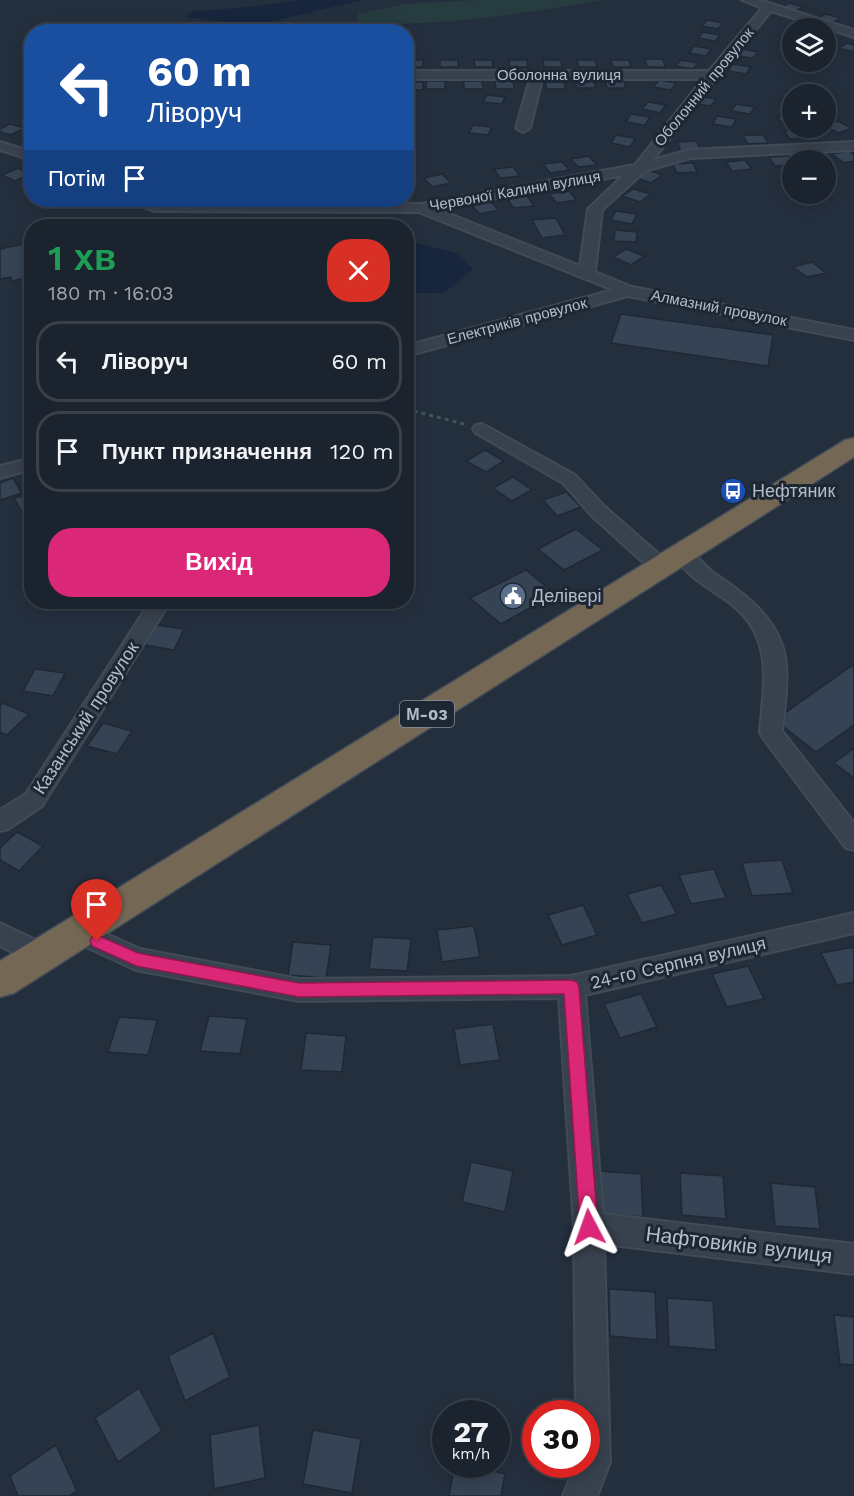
<!DOCTYPE html>
<html lang="uk">
<meta charset="utf-8">
<style>
:root{--surface:#1b232e;--page:#282f3a;--text:#f1f3f6;--muted:#a0a4aa;--line:#39404a;--accent:#db2777}
body{margin:0;font-family:"Work Sans",sans-serif;background:var(--page);color:var(--text);height:100vh;display:flex;flex-direction:column;font-size:22px;white-space:nowrap}
*{box-sizing:border-box;margin:0}
p{font-size:20px;color:var(--muted)}
.icon{flex:none;width:33px;height:33px;fill:none;stroke:currentColor;stroke-width:2;stroke-linecap:round;stroke-linejoin:round}
.map{position:relative;flex:1;overflow:hidden}
.panel{position:absolute;left:24px;top:219px;width:390px;height:390px;display:flex;flex-direction:column;background:var(--surface);border-radius:24px;box-shadow:0 3px 15px #0003,0 0 0 2px var(--line)}
.panel>*{flex:none}
.hud{position:absolute;left:24px;top:24px;width:390px;height:183px;border-radius:24px;box-shadow:0 3px 15px #0003,0 0 0 2px var(--line);background:#1a4fa0;color:#fff;overflow:hidden}
.buttons{position:absolute;left:782px;top:18px;display:grid;gap:12px}
.buttons a{display:grid;place-items:center;width:54px;height:54px;border-radius:50%;background:var(--surface);box-shadow:0 3px 15px #0003,0 0 0 2px var(--line);font-size:30px}
.speed{position:absolute;left:432px;top:1400px;display:flex;gap:12px;font-size:30px;font-weight:700;text-align:center}
.speed>*{display:grid;place-content:center;width:78px;height:78px;border-radius:50%;background:var(--surface);box-shadow:0 3px 15px #0003,0 0 0 2px var(--line);line-height:1}
.speed small{font-size:15px;font-weight:400}
.speed .limit{border:9px solid #d22;background:#fff;color:#111}
.pin{position:absolute;display:grid;place-items:center;width:51px;height:51px;color:#fff;margin:-62px -26px;border-radius:50% 50% 50% 0;rotate:-45deg;box-shadow:0 0 6px #0007}
.pin .icon{rotate:45deg}
.me{position:absolute;width:66px;margin:-33px;rotate:356deg;stroke-linejoin:round;filter:drop-shadow(0 0 4px #0008)}
.turn{display:flex;align-items:center;gap:21px;height:126px;padding:0 24px;font-size:27px}
.turn .icon{width:78px;height:78px;stroke-width:2.5}
.turn b{display:block;font-size:42px;line-height:51px}
.then{display:flex;align-items:center;height:57px;padding:0 24px;background:#0003;gap:12px;font-size:22px}
.round{display:grid;place-items:center;flex:none;width:63px;height:63px;border-radius:24px;background:var(--page)}
.overview{display:flex;align-items:center;justify-content:space-between;height:102px;padding:0 24px}
h1{font-size:36px;font-weight:600;line-height:45px;color:#1e9e55}
.primary-button{display:flex;gap:12px;margin-top:auto;padding:12px 24px}
.primary-button a{flex:1;height:69px;border-radius:24px;background:var(--accent);color:#fff;font-size:24px;font-weight:600;line-height:69px;text-align:center}
ul{padding:0;list-style:none}
li{display:flex;align-items:center;gap:18px;height:81px;margin:0 12px 9px;padding:0 12px;border:3px solid var(--line);border-radius:24px}
li div{flex:1}
li b{display:block;font-size:22px}
li em{font-style:normal}
.map>svg:first-child{display:block}
.green{fill:#263c3f}
.water{fill:#17263c}
.building{fill:#364354;stroke:#1f2835;stroke-width:1.5}
.lines{fill:none;stroke-linecap:round;stroke-linejoin:round}
.minor-casing{stroke:#414a57;stroke-width:4}
.highway-casing{stroke:#434c59;stroke-width:3}
.path-far1{stroke:#3f5557;stroke-width:2;stroke-dasharray:2 2;stroke-linecap:butt}
.path{stroke:#3f5557;stroke-width:3;stroke-dasharray:4 4;stroke-linecap:butt}
.minor{fill:#38414e;fill-rule:evenodd}
.highway{fill:#746855;fill-rule:evenodd}
.route{fill:#db2777;stroke:#8e194d;stroke-width:1.5}
.labels{text-anchor:middle;stroke-width:6;stroke-linejoin:round;paint-order:stroke}
.far-street-label{font-size:15px;fill:#b4bcc9;stroke:#1d2633}
.shield{fill:#1d2633;stroke:#878f9c;stroke-width:1.5}
.shield-label{font-size:16px;font-weight:bold;fill:#b4bcc9}
.poi-label{font-size:18px;fill:#b4bcc9;stroke:#1d2633;text-anchor:start}
.street-label{font-size:18px;fill:#b4bcc9;stroke:#1d2633}
.near-street-label{font-size:21px;fill:#b4bcc9;stroke:#1d2633}
</style>
<div class="map">
<svg width="854" height="1496" viewBox="0 0 854 1496">
<rect width="100%" height="100%" fill="#242f3e"/>
<path class="green" d="M475 0H603C522 14 440 26 358 24V14L406 4Z"/>
<path class="water" d="M303 0H363L266 23 223 22 186 17 192 11 239 8Z
M417 243 456 253 473 269 444 293H407V244Z"/>
<path class="building" d="M789 3 803 7 794 12 780 8Z
M826 14 841 18 832 23 817 18Z
M707 20 723 23 718 29 702 26Z
M703 32 720 35 715 41 698 38Z
M847 43 854 45V52L838 48Z
M694 46 711 49 706 56 689 53Z
M741 49 758 52 753 58 736 56Z
M645 59H663L665 67H647Z
M406 60H423V67H406Z
M440 60H458V67H440Z
M474 60H492L493 67H475Z
M509 60H527L528 67H510Z
M543 60H561L562 67H544Z
M577 60H595L597 67H579Z
M611 60H629L631 67H613Z
M681 60 698 63 693 69 675 66Z
M733 64 751 67 746 74 728 71Z
M594 80 595 88H577L575 81Z
M659 80 676 83 671 90 653 87Z
M426 81H445V89H426Z
M464 81H482L483 89H464Z
M495 81H513L514 89H496Z
M605 81H624L626 88H607Z
M406 82H423V90H406Z
M545 82H564L565 89H547Z
M487 95 505 97 502 104 483 102Z
M698 96 716 99 711 106 693 103Z
M648 102 666 105 660 113 642 109Z
M736 104 755 107 750 114 731 111Z
M631 114 650 117 645 125 626 122Z
M717 116 736 119 732 127 713 124Z
M792 116V125H784L777 117Z
M838 121 852 128 838 133 825 126Z
M10 124 25 128 11 135 0 132V129Z
M473 125 492 127 488 135 469 133Z
M803 130 809 138 790 139 784 131Z
M616 135 635 138 630 147 611 143Z
M743 135H763L768 143 748 144Z
M696 141 701 150 681 151 677 142Z
M849 151 854 155V161L844 163 832 154Z
M589 156 597 165 578 167 571 159Z
M788 156 792 165 775 166 769 157Z
M745 160 752 169 732 171 726 162Z
M562 162 569 170 550 173 543 164Z
M693 163 697 172 677 173 673 164Z
M513 167 520 176 500 178 494 169Z
M18 168 31 174 15 181 2 175Z
M645 169 662 175 651 183 634 177Z
M442 174 451 183 432 187 424 178Z
M633 189 651 194 640 202 622 196Z
M569 191 577 200 557 203 549 194Z
M527 196 534 206 514 208 507 199Z
M490 201 499 210 480 214 471 205Z
M616 211 637 214 632 224 611 220Z
M556 218 565 235 542 238 532 220Z
M615 230 637 232 636 242 614 241Z
M32 242V277L12 281 11 277 0 279V249Z
M626 249 644 256 631 265 613 257Z
M812 262 826 273 807 277 793 267Z
M621 314 773 335 768 366 611 343Z
M485 450 504 461 486 472 466 461Z
M513 477 532 490 512 501 493 488Z
M13 478 22 493 0 500V483Z
M566 492 581 507 557 516 543 500Z
M32 493V511L23 514 14 498Z
M576 529 603 550 564 570 538 549Z
M526 570 555 594 501 624 470 598Z
M155 625 184 629 174 650 145 645Z
M854 664V725L816 752 775 720Z
M35 669 65 673 53 696 23 691Z
M3 703 29 714 7 735 0 732V706Z
M103 723 132 731 117 754 87 746Z
M854 748V778L834 763Z
M17 832 43 846 19 871 0 860V848Z
M782 860 793 893 752 896 742 863Z
M714 869 726 898 691 904 679 875Z
M661 885 677 914 642 923 627 894Z
M583 905 597 935 562 945 548 915Z
M474 926 480 957 442 962 437 930Z
M373 937 411 939 407 971 369 969Z
M293 942 331 945 326 978 288 975Z
M854 947V982L837 985 821 953Z
M748 966 764 999 727 1007 712 974Z
M641 994 657 1027 620 1038 604 1004Z
M209 1016 247 1019 240 1054 200 1051Z
M119 1017 157 1020 148 1055 108 1052Z
M493 1024 500 1060 460 1065 454 1029Z
M306 1033 346 1036 342 1072 301 1070Z
M471 1162 513 1171 505 1212 462 1202Z
M598 1171 641 1174 643 1217 599 1213Z
M680 1173 723 1176 726 1219 682 1215Z
M771 1183 815 1187 820 1229 775 1226Z
M609 1289 655 1292 657 1340 610 1336Z
M667 1298 713 1301 716 1350 669 1346Z
M834 1315 854 1317V1365L840 1364Z
M213 1333 230 1377 185 1401 168 1356Z
M139 1388 162 1431 118 1462 95 1418Z
M259 1425 265 1478 214 1489 210 1435Z
M313 1430 361 1439 352 1493 303 1484Z
M56 1445 77 1491 69 1496H18L10 1476Z
M455 1464H466L505 1474 501 1496H449Z"/>
<g class="lines">
<g class="minor-casing">
<path id="minor" d="M742 0H759L854 30V37L771 11 716 78 653 160 689 150 854 142V150L690 158 645 171 602 210 595 272 632 287 854 330V340L628 296 406 356V346L613 290 419 212 155 211 133 203 131 200H149L157 203 421 204 635 165 703 79H542L530 128 523 132 516 128 530 79H406V71H709L762 8ZM624 175 588 209 580 266 437 209Z
M0 142 32 152V160L0 150Z
M482 424 575 475 605 507 668 562 671 567 668 572 661 573 654 572 591 515 563 483 476 433 473 429 476 425Z
M32 458V469L0 478V466Z
M683 549C696 552 704 566 715 574 747 595 784 623 786 666 788 687 784 709 782 731L854 823V850L846 848 763 738 760 732C764 681 775 634 726 600 707 587 686 575 673 555L676 551Z
M150 602H170L42 806 8 829 0 831V810L26 794Z
M854 913V933L585 995 603 1214 854 1244V1274L604 1244 610 1462 597 1496H563L576 1464H586V1413H576L574 1227 559 998 299 1001 136 970 69 939 65 932 69 925 78 921 140 949 299 979 571 976Z
M0 923 50 947 54 955 50 963 41 966 0 946Z"/>
</g>
<g class="highway-casing">
<path id="highway" d="M854 438V457L14 993 0 997V961L845 440Z"/>
</g>
<path class="path-far1" d="M406 409 410 410"/>
<path class="path" d="M406 409 464 424"/>
<use href="#minor" class="minor"/>
<use href="#highway" class="highway"/>
</g>
<path class="route" d="M97 935 138 953 299 983 571 980 577 982 579 987 598 1227 595 1234 589 1236 583 1234 580 1227 564 994 299 997 136 966 92 946 90 941 92 937Z"/>
<defs>
<g id="bus-disc" transform="scale(1.35)"><circle r="9.5" fill="#1a4fb4" stroke="#1d2633"/><path d="M-5-6H5V4H4V6H2V4H-2V6H-4V4H-5ZM-3.5-4V0h7V-4ZM-3.5 1.2v1.5H-2V1.2ZM2 1.2v1.5H3.5V1.2Z" fill="#fff"/></g>
<g id="civic-disc" transform="scale(1.35)"><circle r="9.5" fill="#5c6f8a" stroke="#1d2633"/><path d="M-.6-6.5H3V-4.5H.6V-3L4-1V1h2V6H-6V1h2V-1L-.6-3ZM-1.2 2.5V6h2.4V2.5Z" fill="#fff"/></g>
</defs>
<g fill-rule="evenodd">
<use href="#bus-disc" x="733" y="491"/>
<use href="#civic-disc" x="513" y="596"/>
</g>
<g class="labels">
<g class="far-street-label">
<text x="559" y="80">Оболонна вулиця</text>
<text transform="translate(704 87) rotate(-51)" y="5">Оболонний провулок</text>
<text transform="translate(515 191) rotate(-10)" y="5">Червоної Калини вулиця</text>
<text transform="translate(719 308) rotate(11)" y="5">Алмазний провулок</text>
<text transform="translate(517 321) rotate(-15)" y="5">Електриків провулок</text>
</g>
<rect class="shield" x="400" y="701" width="54" height="26" rx="4.5"/>
<g class="shield-label">
<text x="427" y="720">М-03</text>
</g>
<g class="poi-label">
<text x="752" y="497">Нефтяник</text>
<text x="532" y="602">Делівері</text>
</g>
<g class="street-label">
<text transform="translate(86 718) rotate(-57)" y="6">Казанський провулок</text>
<text transform="translate(678 963) rotate(-13)" y="6">24-го Серпня вулиця</text>
</g>
<g class="near-street-label">
<text transform="translate(739 1245) rotate(7)" y="7">Нафтовиків вулиця</text>
</g>
</g>
</svg>
<div class="buttons">
<a><svg class="icon" aria-label="layers" viewBox="0 0 24 24"><path d="M12 4l9 5-9 5-9-5zM3 14l9 5 9-5"/></svg></a>
<a>+</a>
<a>−</a>
</div>
<div class="speed"><div>27<small>km/h</small></div><div class="limit">30</div></div>
<div class="pin" style="left:97px;top:941px;background:#d93025"><svg class="icon" aria-label="arrive" viewBox="0 0 24 24"><path d="M6 21V4h12l-3 4 3 4H6"/></svg></div>
<svg class="me" style="left:589px;top:1227px" viewBox="-20 -20 40 40"><path d="M0-17L14 15 0 8-14 15z" fill="#db2777" stroke="#fff" stroke-width="4"/></svg>
<div class="hud">
<div class="turn"><svg class="icon" aria-label="left" viewBox="0 0 24 24"><path d="M17 20v-9H6M10 6l-5 5 5 5"/></svg><div><b>60 m</b>Ліворуч</div></div>
<div class="then">Потім<svg class="icon" aria-label="arrive" viewBox="0 0 24 24"><path d="M6 21V4h12l-3 4 3 4H6"/></svg></div>
</div>
<section class="panel">
<div class="overview"><div><h1>1 хв</h1><p>180 m · 16:03</p></div><a class="round" style="background:#d93025;color:#fff"><svg class="icon" aria-label="close" viewBox="0 0 24 24"><path d="M6 6l12 12M18 6L6 18"/></svg></a></div>
<ul>
<li><svg class="icon" aria-label="left" viewBox="0 0 24 24"><path d="M17 20v-9H6M10 6l-5 5 5 5"/></svg><div><b>Ліворуч</b></div><em>60 m</em></li>
<li><svg class="icon" aria-label="arrive" viewBox="0 0 24 24"><path d="M6 21V4h12l-3 4 3 4H6"/></svg><div><b>Пункт призначення</b></div><em>120 m</em></li>
</ul>
<div class="primary-button"><a>Вихід</a></div>
</section>
</div>
